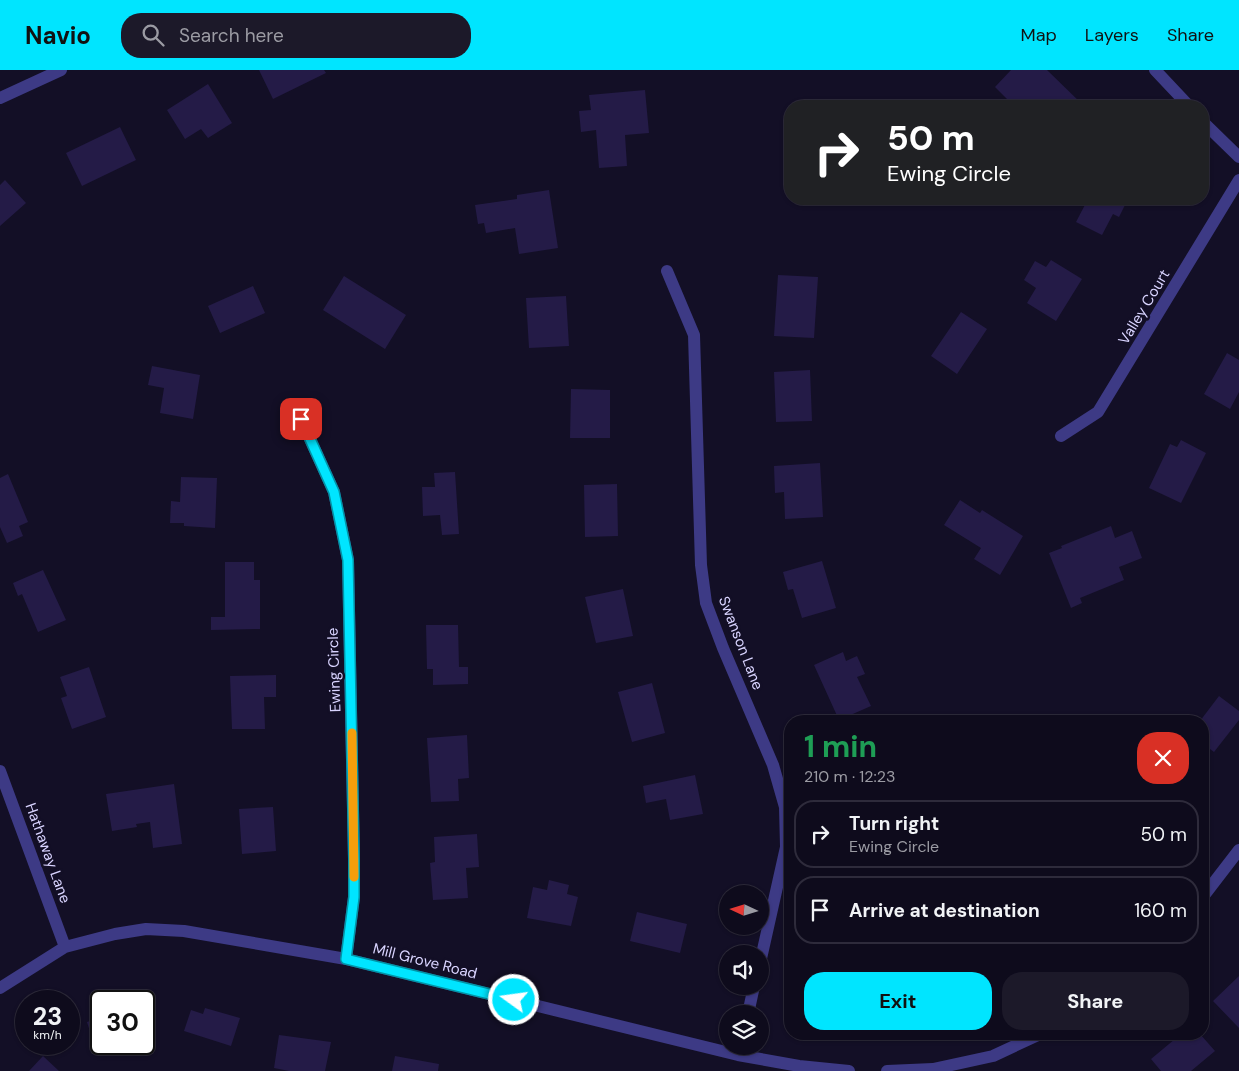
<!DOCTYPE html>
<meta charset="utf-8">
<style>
:root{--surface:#0e0b1c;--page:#1c1929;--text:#f1f3f6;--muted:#9b9ba3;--line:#2e2b3b;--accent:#00e5ff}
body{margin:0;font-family:"DM Sans",sans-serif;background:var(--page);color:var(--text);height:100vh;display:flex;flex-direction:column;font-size:19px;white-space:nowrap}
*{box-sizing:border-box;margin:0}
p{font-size:16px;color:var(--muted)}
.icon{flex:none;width:28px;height:28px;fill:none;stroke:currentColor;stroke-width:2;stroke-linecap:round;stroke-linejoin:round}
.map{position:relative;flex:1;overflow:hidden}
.sheet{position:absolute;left:784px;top:645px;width:425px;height:325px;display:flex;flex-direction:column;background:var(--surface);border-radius:20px;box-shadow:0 1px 4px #0004,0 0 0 1px var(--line)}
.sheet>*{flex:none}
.guide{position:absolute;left:784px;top:30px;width:425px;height:105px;border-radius:20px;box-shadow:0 1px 4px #0004,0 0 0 1px var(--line);background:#202124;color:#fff;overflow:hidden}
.needle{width:32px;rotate:274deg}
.buttons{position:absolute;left:719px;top:815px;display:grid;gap:10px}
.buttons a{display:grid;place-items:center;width:50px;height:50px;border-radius:50%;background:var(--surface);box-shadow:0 1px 4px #0004,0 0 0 1px var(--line);font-size:25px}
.speed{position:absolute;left:15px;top:920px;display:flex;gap:10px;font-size:25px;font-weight:700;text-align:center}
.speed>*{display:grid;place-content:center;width:65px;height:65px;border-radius:50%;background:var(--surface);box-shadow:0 1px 4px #0004,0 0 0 1px var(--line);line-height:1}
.speed small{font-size:12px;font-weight:400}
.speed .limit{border:2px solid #111;border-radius:8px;background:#fff;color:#111}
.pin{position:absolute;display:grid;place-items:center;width:42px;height:42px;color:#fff;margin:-21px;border-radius:10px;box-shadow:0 2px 8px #0006}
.me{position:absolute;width:55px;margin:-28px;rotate:284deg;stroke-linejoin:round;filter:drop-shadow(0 0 4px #0008)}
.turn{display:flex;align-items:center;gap:18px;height:105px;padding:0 20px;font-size:22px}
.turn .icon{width:65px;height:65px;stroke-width:2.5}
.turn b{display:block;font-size:35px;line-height:42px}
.round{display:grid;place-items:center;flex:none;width:52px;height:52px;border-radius:20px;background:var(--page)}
.summary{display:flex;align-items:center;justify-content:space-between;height:85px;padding:0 20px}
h1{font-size:30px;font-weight:700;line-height:38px;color:#1e9e55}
.cta{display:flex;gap:10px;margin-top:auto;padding:10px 20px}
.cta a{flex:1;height:58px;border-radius:20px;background:var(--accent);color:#111;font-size:20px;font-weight:700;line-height:58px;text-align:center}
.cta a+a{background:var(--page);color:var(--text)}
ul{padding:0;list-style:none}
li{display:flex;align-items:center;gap:15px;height:68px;margin:0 10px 8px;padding:0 10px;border:2px solid var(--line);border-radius:20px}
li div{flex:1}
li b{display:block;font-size:19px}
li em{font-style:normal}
header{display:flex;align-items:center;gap:30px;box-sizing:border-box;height:70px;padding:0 25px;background:var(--accent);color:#111}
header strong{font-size:24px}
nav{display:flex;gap:28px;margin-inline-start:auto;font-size:18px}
.search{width:350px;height:45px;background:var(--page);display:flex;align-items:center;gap:12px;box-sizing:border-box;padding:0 18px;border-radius:20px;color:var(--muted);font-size:19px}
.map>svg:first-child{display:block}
.building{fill:#241b47}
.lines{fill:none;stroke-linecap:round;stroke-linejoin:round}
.street{stroke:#3d3a85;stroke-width:12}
.route-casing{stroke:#0095a6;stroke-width:12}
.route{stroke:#00e5ff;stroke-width:9}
.slow{stroke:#f59e0b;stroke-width:9}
.labels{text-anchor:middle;stroke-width:5;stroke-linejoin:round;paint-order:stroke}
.street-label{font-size:15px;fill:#d9d4ff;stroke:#130f26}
</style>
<header>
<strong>Navio</strong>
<div class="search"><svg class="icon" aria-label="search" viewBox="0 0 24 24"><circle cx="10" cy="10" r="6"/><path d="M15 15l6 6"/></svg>Search here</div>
<nav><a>Map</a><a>Layers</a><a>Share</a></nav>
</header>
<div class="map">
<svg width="1239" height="1001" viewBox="0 0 1239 1001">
<rect width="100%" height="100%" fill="#130f26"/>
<path class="building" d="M259 0H324L326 3 273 29Z
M1011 0H1047L1083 35 1014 36 995 17Z
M208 14 232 53 208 68 201 59 185 69 167 40Z
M645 20 649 63 625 65 627 96 599 98 596 60 581 62 579 41 591 40 589 25Z
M120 57 136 90 82 116 66 83Z
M5 110 26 133 0 156V115Z
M549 120 558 178 519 184 515 158 486 163 484 153 478 154 475 135 517 129V125Z
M1088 129H1128L1119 147 1113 144 1102 165 1076 152Z
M1051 190 1082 209 1056 251 1027 233 1036 218 1024 210 1035 191 1046 197Z
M778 205 818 207 814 268 774 266Z
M344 206 406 245 385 279 323 240Z
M253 216 265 243 220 263 208 236Z
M566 226 569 276 529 278 526 228Z
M961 242 987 259 957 304 931 286Z
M1227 283 1239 290V322L1230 339 1204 324Z
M152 296 200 305 193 349 160 343 164 318 148 315Z
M810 300 812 351 776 352 774 302Z
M571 319 610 320V368H570Z
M1181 370 1206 383 1181 433 1149 418 1170 374 1177 377Z
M820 393 823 447 785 449 784 422 775 423 774 396Z
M455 402 459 464 442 465 440 445 423 446 422 417H435L434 403Z
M8 404 28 452 19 456 23 466 7 473 0 457V408Z
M181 407 217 408 215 458 184 456V453H170L171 431 180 432Z
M617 414 618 466 585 467 584 415Z
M960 430 980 443 982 440 1023 466 1000 505 974 489 981 478 944 455Z
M1111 456 1115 468 1132 461 1142 488 1119 497 1124 510 1080 528 1082 533 1071 538 1049 483 1062 478 1061 476Z
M822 491 836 538 802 548 793 519 788 520 783 502Z
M225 492H254V510H260V559L211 560V547H225Z
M43 500 66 550 38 562 22 524 18 526 13 513Z
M623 519 633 566 596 573 585 527Z
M426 555H458L459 597H468V614L433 615V599H427Z
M843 582 846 591 857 586 865 604 857 607 871 636 839 650 814 595Z
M89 597 106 647 72 659 61 628 67 626 60 607Z
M276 605V627H264L265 659H232L230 606Z
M652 613 665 663 632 672 618 622Z
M1219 626 1239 641V650L1214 682 1202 673V651H1200Z
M467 665 469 708 458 709 459 731 431 732 427 668Z
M695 705 703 744 670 750 666 729 646 733 643 716Z
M174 714 182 774 153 778 150 752 136 754 137 757 112 761 106 724Z
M273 737 276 781 242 784 239 739Z
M477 764 479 797 466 798 468 828 433 830 430 793 435 792 434 767Z
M549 810 569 815 567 824 578 827 571 856 527 848 533 817 547 820Z
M637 842 687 854 680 883 630 871Z
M1239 906V958L1213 931Z
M205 938 240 948 231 976 184 961 191 940 203 944Z
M101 947V974H119L96 981 87 952Z
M1181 964H1200L1215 981 1191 1001H1161L1151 989Z
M279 965 331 972 325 1001H289L274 998Z
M43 986 59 1001H29Z
M395 986 439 994 438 1001H392Z"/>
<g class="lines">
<path class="street" d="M1155 0 1189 36
M0 28 61 0
M1202 51 1239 87
M667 201 694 265 701 495 706 533 723 578 773 695 785 737 786 777 760 893
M301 349 334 422 348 490 354 789V827L346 889
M1061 366 1098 342 1239 110
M0 701 65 877
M1202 828 1239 780
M0 918 65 877 115 864 146 859 184 861 346 889 738 985 799 996 849 1001
M748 944 754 916
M887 1001 933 999 993 986 1040 964"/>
</g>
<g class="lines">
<g class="route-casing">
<path id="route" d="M301 349 334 422 348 490 354 789V827L346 889 514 930"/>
</g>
<use href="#route" class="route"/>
<path class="slow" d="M352 663 354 807"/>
</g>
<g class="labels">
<g class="street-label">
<text transform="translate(1144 237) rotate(-59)" y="5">Valley Court</text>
<text transform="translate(741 573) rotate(69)" y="5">Swanson Lane</text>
<text transform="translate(334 600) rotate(-92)" y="5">Ewing Circle</text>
<text transform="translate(48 783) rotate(70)" y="5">Hathaway Lane</text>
<text transform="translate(425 891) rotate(14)" y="5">Mill Grove Road</text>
</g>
</g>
</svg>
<div class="buttons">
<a><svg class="needle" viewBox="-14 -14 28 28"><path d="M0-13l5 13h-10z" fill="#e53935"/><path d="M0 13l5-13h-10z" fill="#9b9ba3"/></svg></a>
<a><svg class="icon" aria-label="sound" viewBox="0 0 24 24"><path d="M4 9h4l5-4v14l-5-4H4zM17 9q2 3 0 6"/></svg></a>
<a><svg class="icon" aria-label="layers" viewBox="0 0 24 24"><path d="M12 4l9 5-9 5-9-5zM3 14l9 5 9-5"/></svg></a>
</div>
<div class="speed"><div>23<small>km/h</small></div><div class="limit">30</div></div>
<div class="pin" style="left:301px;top:349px;background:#d93025"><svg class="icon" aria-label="arrive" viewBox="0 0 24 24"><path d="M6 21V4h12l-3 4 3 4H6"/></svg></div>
<svg class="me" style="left:514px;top:930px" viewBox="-20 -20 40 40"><circle r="17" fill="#00e5ff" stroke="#fff" stroke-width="3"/><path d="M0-11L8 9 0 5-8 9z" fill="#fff"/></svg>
<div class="guide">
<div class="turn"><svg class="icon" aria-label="right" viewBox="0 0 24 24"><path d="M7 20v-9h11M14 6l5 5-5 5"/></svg><div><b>50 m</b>Ewing Circle</div></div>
</div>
<section class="sheet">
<div class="summary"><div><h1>1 min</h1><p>210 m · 12:23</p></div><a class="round" style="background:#d93025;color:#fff"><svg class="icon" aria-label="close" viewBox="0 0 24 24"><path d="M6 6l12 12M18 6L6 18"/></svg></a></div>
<ul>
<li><svg class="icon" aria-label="right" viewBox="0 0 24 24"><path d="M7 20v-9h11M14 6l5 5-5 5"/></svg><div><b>Turn right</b><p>Ewing Circle</p></div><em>50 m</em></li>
<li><svg class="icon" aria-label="arrive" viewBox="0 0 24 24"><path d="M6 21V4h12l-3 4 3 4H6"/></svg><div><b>Arrive at destination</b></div><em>160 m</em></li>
</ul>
<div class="cta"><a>Exit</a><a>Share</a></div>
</section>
</div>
